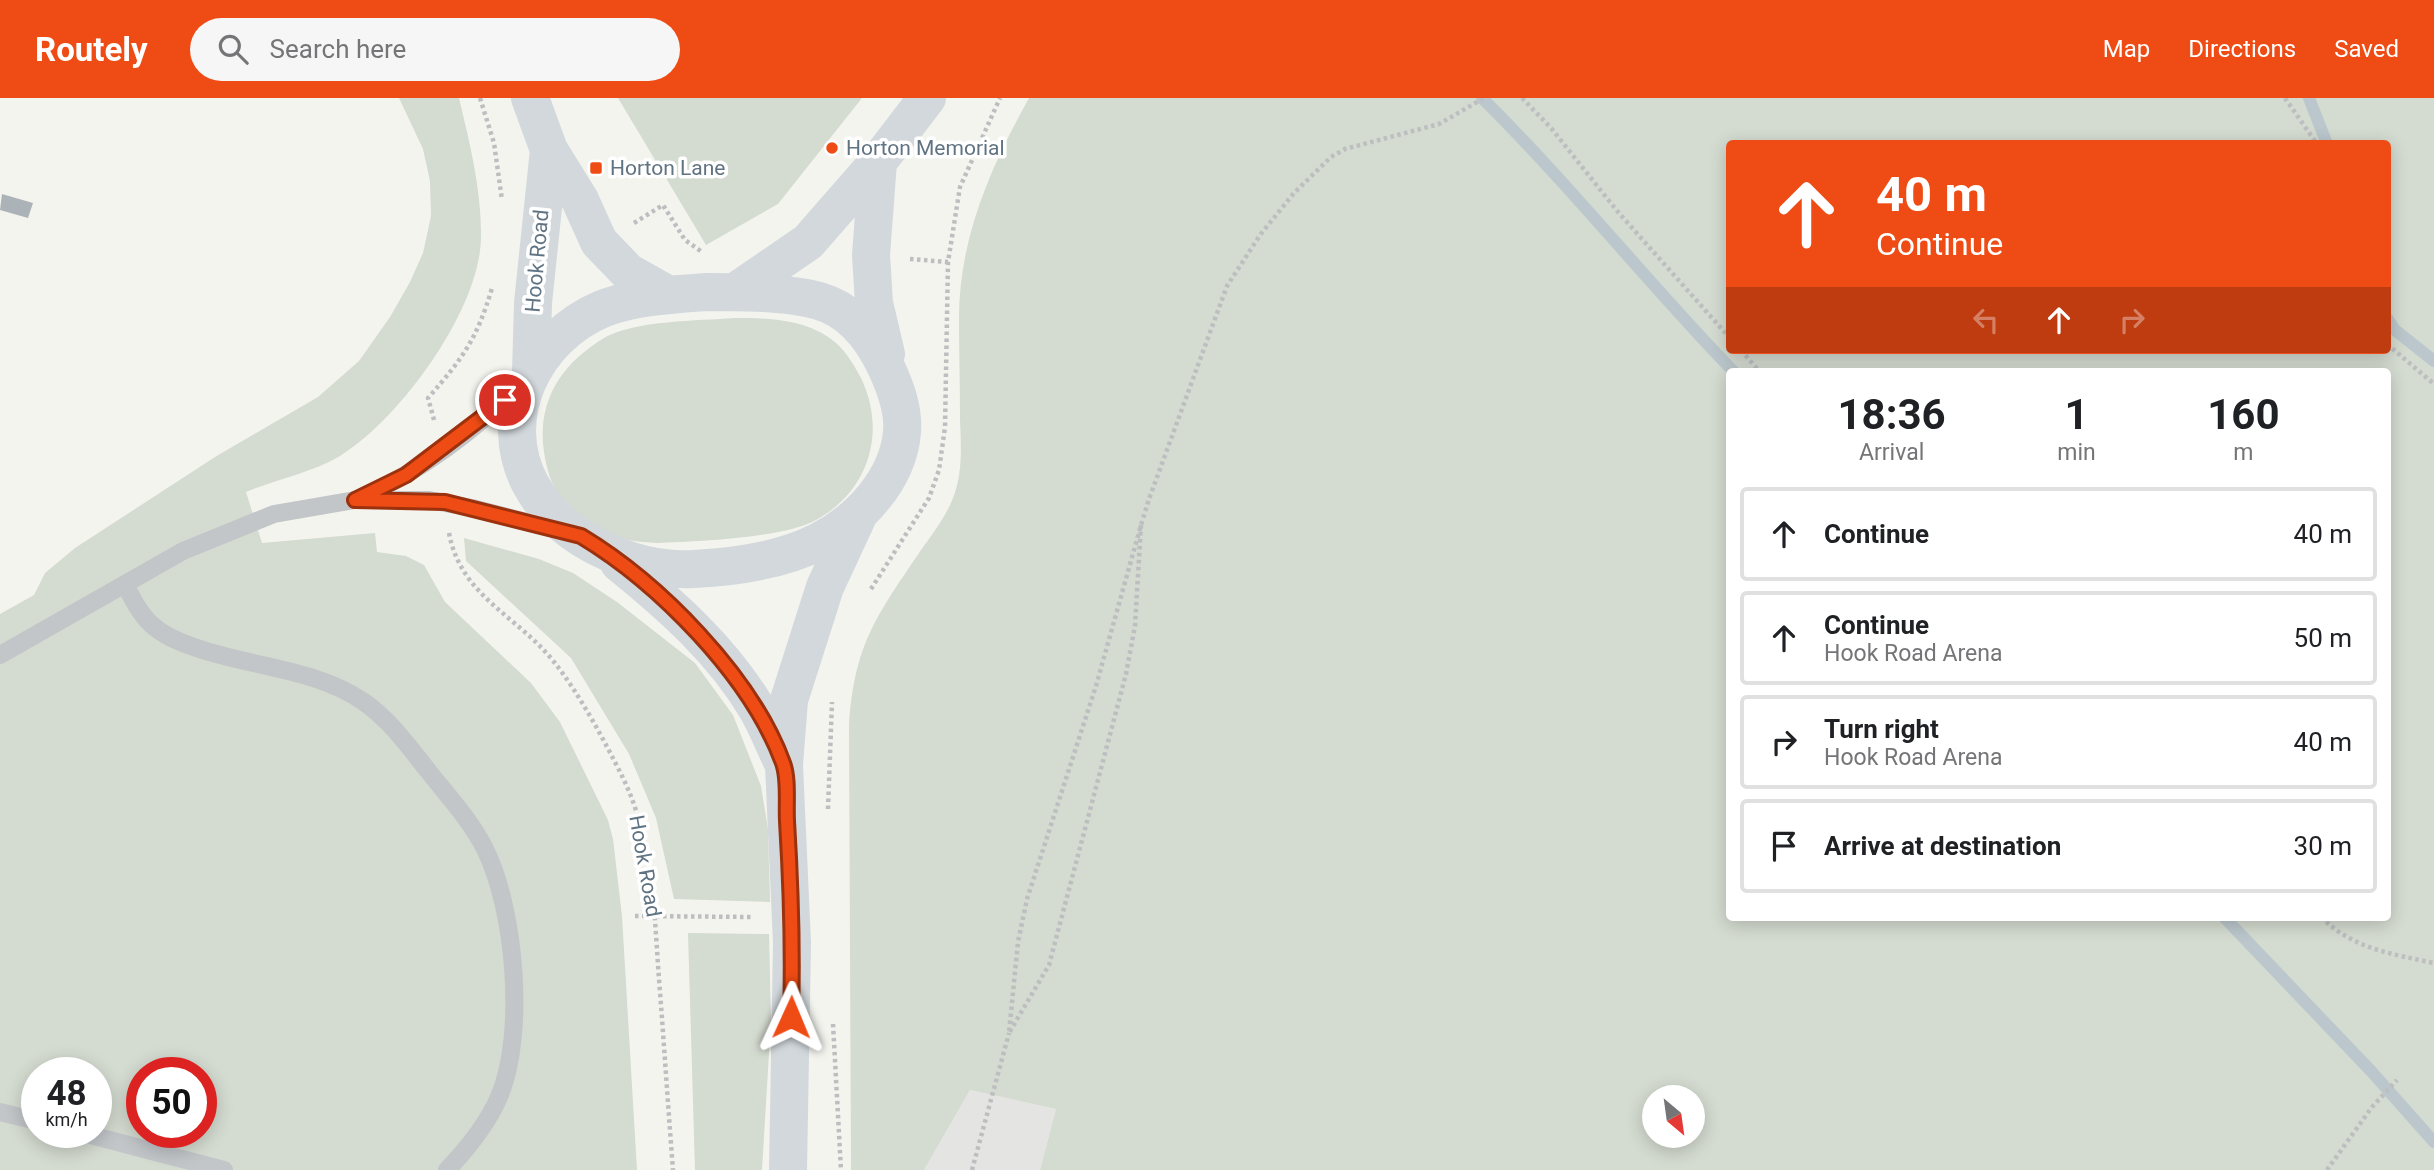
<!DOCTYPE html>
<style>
:root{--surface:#fff;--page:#f6f6f6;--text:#202124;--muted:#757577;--line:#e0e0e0;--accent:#ef4b14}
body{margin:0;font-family:Roboto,sans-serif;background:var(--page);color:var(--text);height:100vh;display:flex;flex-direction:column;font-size:26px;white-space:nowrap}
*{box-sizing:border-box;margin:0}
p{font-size:23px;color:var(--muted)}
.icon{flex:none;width:38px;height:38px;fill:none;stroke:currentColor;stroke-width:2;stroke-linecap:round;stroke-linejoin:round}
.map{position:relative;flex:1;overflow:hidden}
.drawer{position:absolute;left:1726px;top:270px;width:665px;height:553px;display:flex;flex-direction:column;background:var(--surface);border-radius:7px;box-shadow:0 4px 18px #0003}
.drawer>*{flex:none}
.banner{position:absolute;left:1726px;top:42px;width:665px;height:214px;border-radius:7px;box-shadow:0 4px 18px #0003;background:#ef4b14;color:#fff;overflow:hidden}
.needle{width:46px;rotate:151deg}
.fabs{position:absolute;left:1642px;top:987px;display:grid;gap:14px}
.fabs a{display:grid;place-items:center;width:63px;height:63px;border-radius:50%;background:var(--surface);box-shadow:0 4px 18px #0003;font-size:35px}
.speed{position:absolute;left:21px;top:959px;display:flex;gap:14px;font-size:35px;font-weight:700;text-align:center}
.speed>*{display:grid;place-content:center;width:91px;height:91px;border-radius:50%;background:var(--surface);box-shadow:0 4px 18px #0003;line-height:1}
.speed small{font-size:18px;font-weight:400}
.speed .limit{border:10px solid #d22;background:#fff;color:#111}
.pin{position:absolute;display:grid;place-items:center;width:60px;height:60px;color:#fff;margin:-30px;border:4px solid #fff;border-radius:50%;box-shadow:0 2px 7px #0007}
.me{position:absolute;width:77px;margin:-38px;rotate:1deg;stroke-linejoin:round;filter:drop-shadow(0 0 5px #0008)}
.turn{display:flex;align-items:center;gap:24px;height:147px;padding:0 35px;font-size:32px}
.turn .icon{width:91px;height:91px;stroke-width:2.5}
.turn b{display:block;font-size:49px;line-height:60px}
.lanes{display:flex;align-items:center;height:66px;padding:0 35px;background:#0003;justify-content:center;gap:35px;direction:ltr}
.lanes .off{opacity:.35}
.eta{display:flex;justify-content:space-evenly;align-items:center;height:119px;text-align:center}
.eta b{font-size:42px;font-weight:700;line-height:49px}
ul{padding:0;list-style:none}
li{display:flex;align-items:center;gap:21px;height:94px;margin:0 14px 10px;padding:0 21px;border:4px solid var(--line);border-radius:7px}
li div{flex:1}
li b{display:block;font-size:26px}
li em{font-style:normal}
header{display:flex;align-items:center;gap:42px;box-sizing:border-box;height:98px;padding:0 35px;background:var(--accent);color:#fff}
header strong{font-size:33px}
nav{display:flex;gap:38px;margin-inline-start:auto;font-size:24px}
.search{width:490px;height:63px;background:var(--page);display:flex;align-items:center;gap:18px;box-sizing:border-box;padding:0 24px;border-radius:38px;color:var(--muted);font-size:26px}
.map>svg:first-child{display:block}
.built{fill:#e4e5e3}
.green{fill:#d4dbd0;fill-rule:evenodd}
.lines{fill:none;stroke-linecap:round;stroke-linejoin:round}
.stream{stroke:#bbc7cc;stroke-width:12}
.building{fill:#abb3b8}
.path{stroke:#bcbec0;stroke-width:4.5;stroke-dasharray:3.5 3.5;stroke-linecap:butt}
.lane{stroke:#c2c6c9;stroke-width:18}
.secondary{stroke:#d2d8dc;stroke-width:38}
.route-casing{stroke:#9b310d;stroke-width:18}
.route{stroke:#ef4b14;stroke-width:12}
.poi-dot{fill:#ef4b14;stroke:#fff;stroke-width:2.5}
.labels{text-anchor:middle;stroke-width:7;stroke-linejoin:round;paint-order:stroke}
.poi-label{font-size:21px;fill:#607382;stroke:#fff;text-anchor:start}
.street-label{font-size:21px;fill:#607382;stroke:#fff}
</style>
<header>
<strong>Routely</strong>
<div class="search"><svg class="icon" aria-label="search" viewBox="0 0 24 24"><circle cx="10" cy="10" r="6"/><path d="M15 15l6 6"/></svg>Search here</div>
<nav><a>Map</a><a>Directions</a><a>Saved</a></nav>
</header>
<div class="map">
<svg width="2434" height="1072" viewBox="0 0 2434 1072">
<rect width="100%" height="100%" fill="#f4f4ef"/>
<path class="built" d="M970 992 1056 1011 1040 1072H924Z"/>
<path class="green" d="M399 0H459C470 46 482 94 481 141 479 213 400 321 340 358 311 375 277 381 246 394L262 445 375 435 377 454 406 458 424 467 445 504 531 585 560 624 608 722 613 741 622 818 637 1072H0V516L34 497 45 475 75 450 215 359 318 299 359 263 390 219 410 184 423 155 431 118 430 83 423 51ZM37 975H96V1034H37ZM142 975H201V1034H142Z
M618 0H862L778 106 706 147Z
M1029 0H2434V1072H1040L1056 1011 970 992 924 1072H851L849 628C854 550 874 521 917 458 929 440 945 421 953 400 963 375 961 347 960 321 960 287 959 254 959 220 959 140 991 68 1029 0ZM1729 46H2387V252H1729ZM1729 273H2387V819H1729ZM1654 999H1692V1038H1654Z
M735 220C769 220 808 221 836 245 847 255 854 267 861 280 887 334 869 393 816 422 784 440 697 443 658 445 639 444 613 442 596 432 587 427 580 417 573 410 568 405 562 400 558 395 551 386 547 371 545 360 535 307 558 268 604 240 636 222 697 223 735 220Z
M464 440 539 461 573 475 617 504 695 565 733 617 761 688 768 731 770 804 674 801 656 720 629 656 571 560 466 463Z
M688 835 769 836 771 922 762 1072H695Z"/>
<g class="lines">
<path class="stream" d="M1482 0C1570 87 1647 184 1733 273
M2309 0 2327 46
M2387 220 2395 232 2434 263
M2224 819 2371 973 2434 1044"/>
</g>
<path class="building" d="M2 96 33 105 28 120 0 112Z"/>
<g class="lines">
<path class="path" d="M480 0 494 45 502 102
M1522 0 1551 30 1618 114 1729 239
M2285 0 2317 46
M634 125 663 107 685 142 702 154
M910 161 948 164
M2387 246 2434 286
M1741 252 1759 273
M434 322 428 300C463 260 477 241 492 190
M1141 427 1135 528 1126 576 1049 867 1009 935 1018 844 1027 801 1096 588 1141 427 1149 401 1227 188 1260 137 1294 95 1331 59 1345 51 1439 26 1484 0
M449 435C461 499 517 517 554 564 579 595 604 642 622 678 653 740 654 813 659 881 664 945 668 1008 673 1072
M871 491 929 400 939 372 945 329 948 164 960 89 1000 0
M828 711 832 604
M635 818 754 819
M2321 819C2353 851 2392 856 2434 865
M833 926 841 1072
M972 1072 1009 935
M2327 1072 2372 1009 2397 982"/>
<path class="lane" d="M362 399C419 374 474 333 518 289
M126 488C133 502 140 516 152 527 163 537 179 544 194 549 249 569 315 570 364 604 391 623 409 649 429 674 448 698 471 723 485 751 515 811 526 936 499 999 487 1027 468 1050 447 1072
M0 557 183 453 274 416 355 402H429L472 410 557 432
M0 1014 37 1023
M79 1034 224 1072"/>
<path class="secondary" d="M530 0 549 52 580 102 599 144 628 174 669 197
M878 64 871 157 874 205 886 256
M707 194C739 194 788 194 819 203 851 212 871 238 885 267 895 288 904 311 902 334 898 382 859 423 818 444 782 462 734 469 694 471 633 474 561 442 531 387 494 319 535 239 602 211 631 199 676 196 707 194Z
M735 194 808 144 878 64 927 0
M531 274 533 205 549 52
M619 465C671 507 723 553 757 611 767 628 774 647 783 665
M788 1072 792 845 784 667 789 602 825 489 858 418"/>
</g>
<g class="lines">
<g class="route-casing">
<path id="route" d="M505 302 406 377 355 402 445 404 581 438C659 485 751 578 783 665 789 681 786 705 787 723 791 789 793 854 791 919"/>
</g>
<use href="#route" class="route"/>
</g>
<g class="poi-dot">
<circle cx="832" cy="50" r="7"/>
<rect x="589" y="63" width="14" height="14" rx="3.5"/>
</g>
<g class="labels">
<g class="poi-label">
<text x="846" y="57">Horton Memorial</text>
<text x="610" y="77">Horton Lane</text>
</g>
<g class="street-label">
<text transform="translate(537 163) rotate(-85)" y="7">Hook Road</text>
<text transform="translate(645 768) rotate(80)" y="7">Hook Road</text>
</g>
</g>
</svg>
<div class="fabs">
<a><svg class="needle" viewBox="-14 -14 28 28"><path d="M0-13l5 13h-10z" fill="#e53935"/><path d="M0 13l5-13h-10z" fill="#757577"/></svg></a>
</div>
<div class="speed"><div>48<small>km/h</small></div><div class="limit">50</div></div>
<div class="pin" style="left:505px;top:302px;background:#d93025"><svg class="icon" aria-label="arrive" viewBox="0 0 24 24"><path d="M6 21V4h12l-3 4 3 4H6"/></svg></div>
<svg class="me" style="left:791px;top:919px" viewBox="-20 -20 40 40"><path d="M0-17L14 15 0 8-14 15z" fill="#ef4b14" stroke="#fff" stroke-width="4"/></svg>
<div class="banner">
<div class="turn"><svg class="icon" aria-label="ahead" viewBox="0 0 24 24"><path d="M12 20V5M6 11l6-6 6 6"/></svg><div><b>40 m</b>Continue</div></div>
<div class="lanes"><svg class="icon off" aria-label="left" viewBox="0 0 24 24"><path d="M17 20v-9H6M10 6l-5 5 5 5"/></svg><svg class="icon" aria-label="ahead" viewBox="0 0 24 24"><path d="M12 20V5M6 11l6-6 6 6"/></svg><svg class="icon off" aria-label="right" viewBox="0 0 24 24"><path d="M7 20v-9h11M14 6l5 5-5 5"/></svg></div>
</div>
<section class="drawer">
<div class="eta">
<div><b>18:36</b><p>Arrival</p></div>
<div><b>1</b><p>min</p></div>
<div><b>160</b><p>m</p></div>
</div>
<ul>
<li><svg class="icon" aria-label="ahead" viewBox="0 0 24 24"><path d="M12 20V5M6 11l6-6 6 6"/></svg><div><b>Continue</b></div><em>40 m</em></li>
<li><svg class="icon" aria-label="ahead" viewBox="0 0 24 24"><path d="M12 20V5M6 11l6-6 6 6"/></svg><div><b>Continue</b><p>Hook Road Arena</p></div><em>50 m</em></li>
<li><svg class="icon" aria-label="right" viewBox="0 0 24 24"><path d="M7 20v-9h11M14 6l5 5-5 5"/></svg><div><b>Turn right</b><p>Hook Road Arena</p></div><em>40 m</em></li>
<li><svg class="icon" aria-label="arrive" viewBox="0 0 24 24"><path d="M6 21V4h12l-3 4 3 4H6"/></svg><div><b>Arrive at destination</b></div><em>30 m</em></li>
</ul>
</section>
</div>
